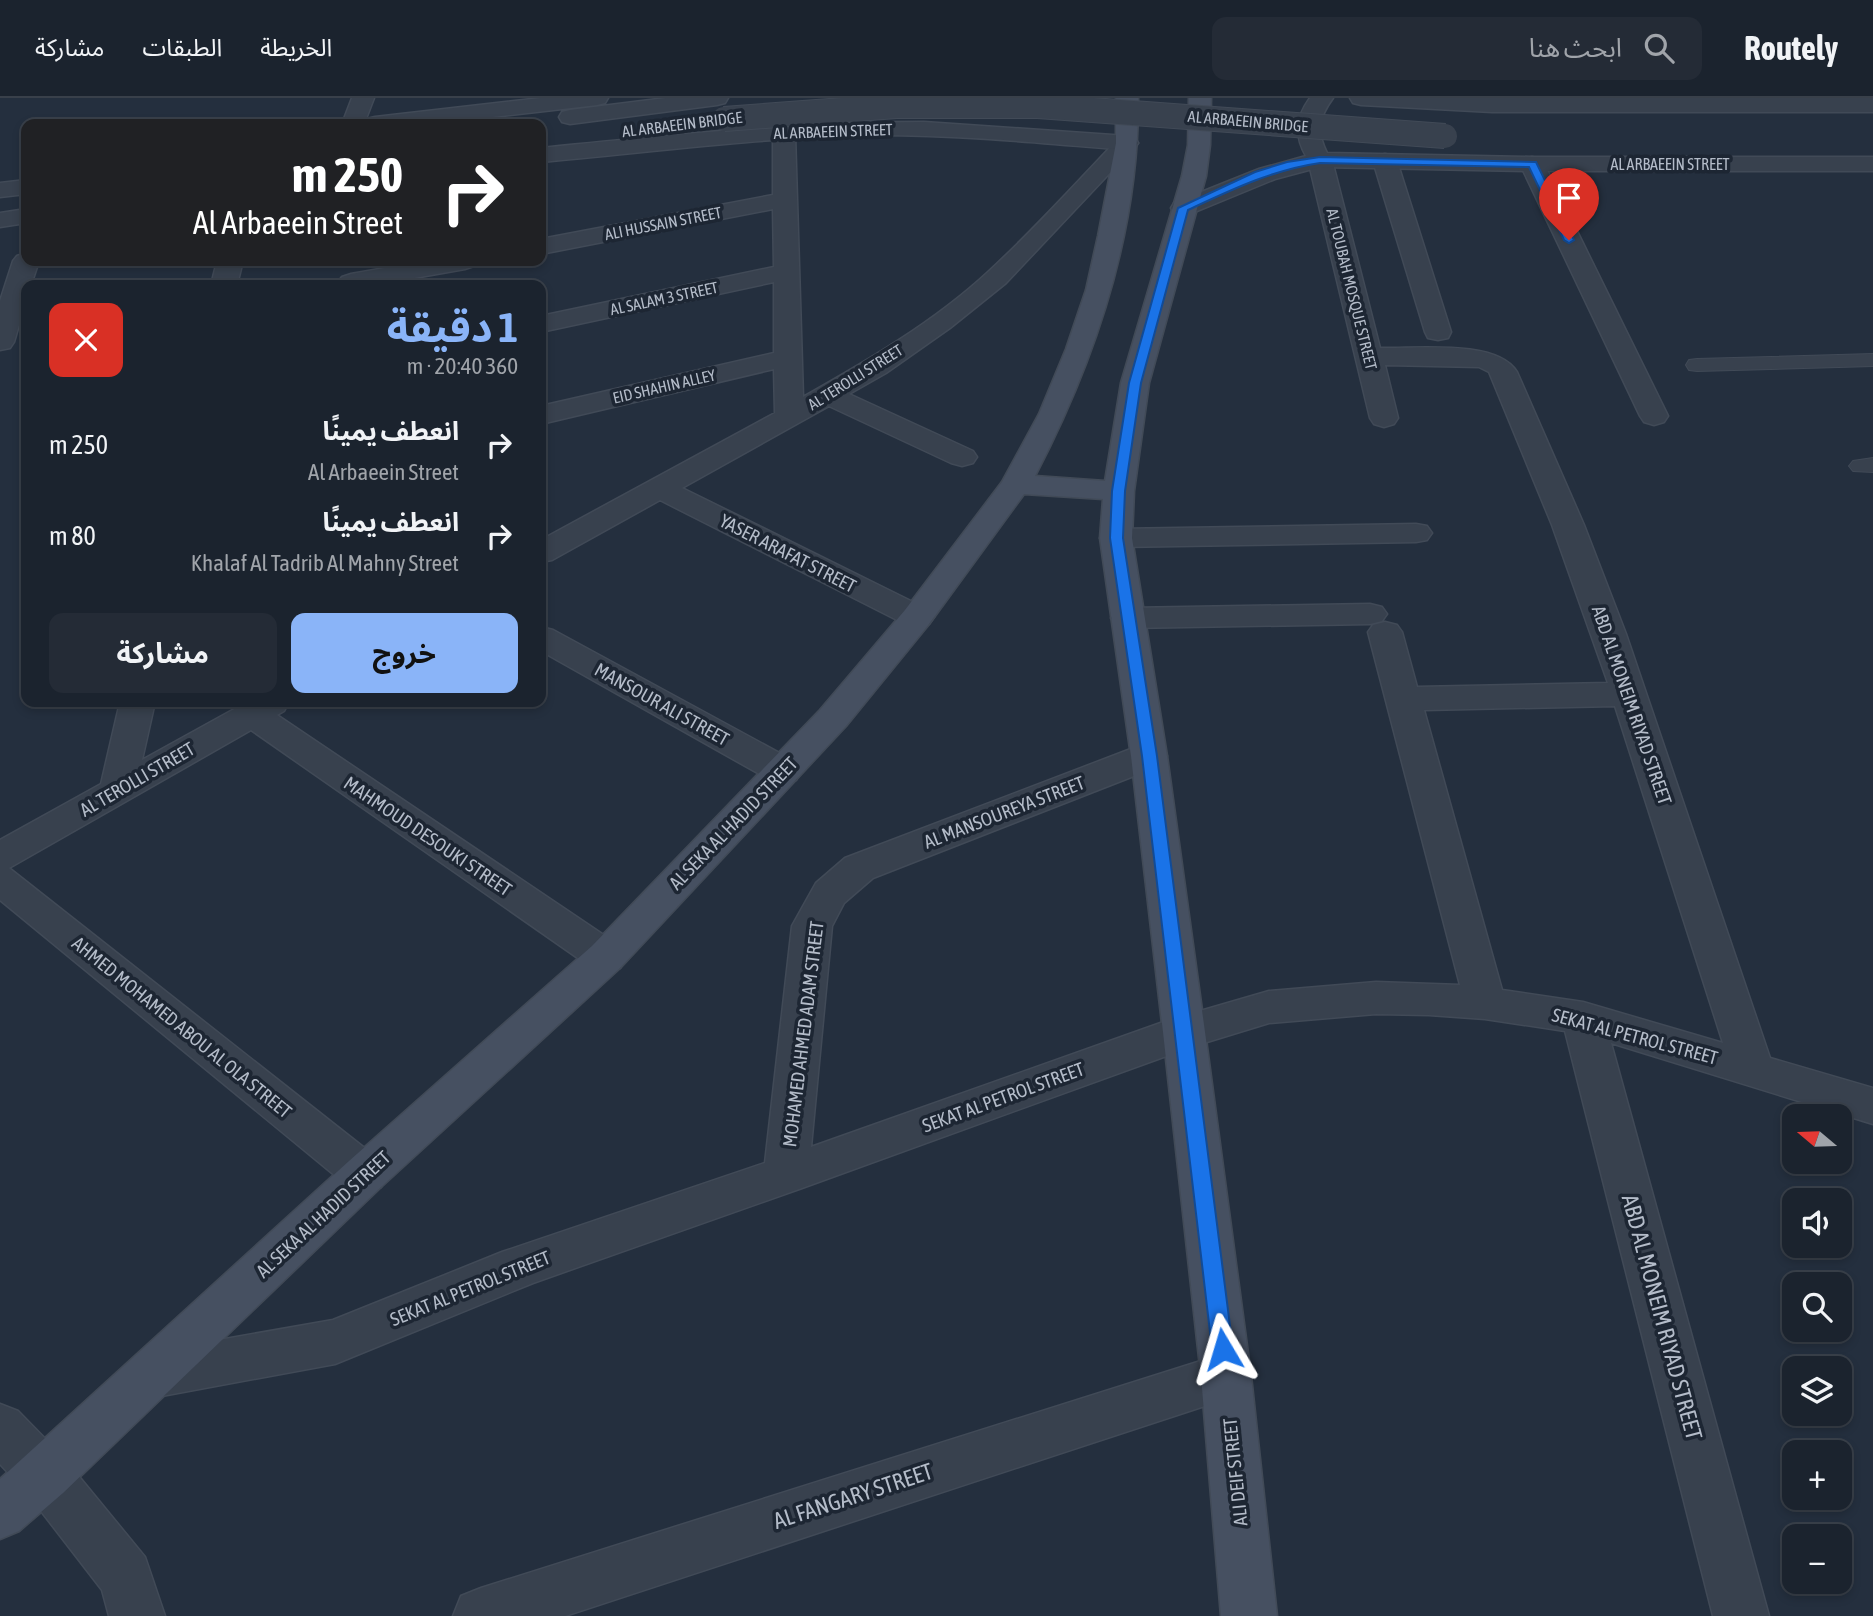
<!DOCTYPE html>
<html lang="ar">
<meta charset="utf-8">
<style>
:root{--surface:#1b232e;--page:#242b36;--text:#f1f3f6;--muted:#a0a4aa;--line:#39404a;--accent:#8ab4f8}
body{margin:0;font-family:"Asap Condensed","Noto Sans Arabic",sans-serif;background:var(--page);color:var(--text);direction:rtl;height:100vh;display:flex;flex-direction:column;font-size:26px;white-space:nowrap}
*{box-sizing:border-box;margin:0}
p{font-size:23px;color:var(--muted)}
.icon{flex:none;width:38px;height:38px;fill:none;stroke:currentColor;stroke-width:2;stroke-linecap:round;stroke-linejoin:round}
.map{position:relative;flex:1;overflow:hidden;direction:ltr}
.sheet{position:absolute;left:21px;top:182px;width:525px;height:427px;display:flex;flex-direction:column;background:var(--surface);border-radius:14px;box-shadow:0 4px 10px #0003,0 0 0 2px var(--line);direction:rtl}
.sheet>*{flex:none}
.guide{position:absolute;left:21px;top:21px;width:525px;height:147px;border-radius:14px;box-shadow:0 4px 10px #0003,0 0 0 2px var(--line);direction:rtl;background:#202124;color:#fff;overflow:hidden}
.needle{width:46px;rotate:289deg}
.buttons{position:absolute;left:1782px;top:1006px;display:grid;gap:14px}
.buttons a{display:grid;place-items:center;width:70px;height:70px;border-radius:14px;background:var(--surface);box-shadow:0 4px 10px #0003,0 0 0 2px var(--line);font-size:35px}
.pin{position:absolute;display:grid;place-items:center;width:60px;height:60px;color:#fff;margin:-72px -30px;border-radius:50% 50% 50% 0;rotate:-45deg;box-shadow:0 0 7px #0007}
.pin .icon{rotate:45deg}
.me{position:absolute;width:77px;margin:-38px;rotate:353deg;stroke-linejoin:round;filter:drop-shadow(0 0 5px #0008)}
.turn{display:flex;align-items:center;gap:24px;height:147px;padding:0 28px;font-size:32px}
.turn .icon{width:91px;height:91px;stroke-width:2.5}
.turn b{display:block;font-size:49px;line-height:60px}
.round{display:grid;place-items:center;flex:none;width:74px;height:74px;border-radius:14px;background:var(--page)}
.overview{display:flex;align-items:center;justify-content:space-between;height:119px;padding:0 28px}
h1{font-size:42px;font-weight:700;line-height:52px;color:var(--accent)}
.button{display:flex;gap:14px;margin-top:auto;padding:14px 28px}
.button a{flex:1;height:80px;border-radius:14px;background:var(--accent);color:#111;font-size:28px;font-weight:700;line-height:80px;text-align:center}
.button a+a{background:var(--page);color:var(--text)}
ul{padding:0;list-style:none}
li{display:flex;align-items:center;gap:21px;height:91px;padding:0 28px}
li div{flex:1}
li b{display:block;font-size:26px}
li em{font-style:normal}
header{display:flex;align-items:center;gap:42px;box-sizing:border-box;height:98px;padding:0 35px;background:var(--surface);border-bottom:2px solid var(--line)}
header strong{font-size:33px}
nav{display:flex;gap:38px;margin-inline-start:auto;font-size:24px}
.search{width:490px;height:63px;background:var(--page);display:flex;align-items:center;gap:18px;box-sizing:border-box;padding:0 24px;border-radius:14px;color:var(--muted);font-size:26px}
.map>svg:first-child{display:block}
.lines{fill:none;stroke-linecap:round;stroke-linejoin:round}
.service-casing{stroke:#414a57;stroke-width:2}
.minor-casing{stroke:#414a57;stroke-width:3}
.tertiary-casing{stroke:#414a57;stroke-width:3}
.secondary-casing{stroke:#414a57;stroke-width:3}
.service{fill:#38414e;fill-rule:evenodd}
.minor{fill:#38414e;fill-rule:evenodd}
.tertiary{fill:#38414e;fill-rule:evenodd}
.secondary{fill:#465061;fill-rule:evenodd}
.tertiary-bridge-casing{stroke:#414a57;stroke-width:26;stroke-linecap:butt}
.tertiary-bridge{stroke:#38414e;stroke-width:24}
.route{fill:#1a73e8;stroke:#114b97;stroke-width:2}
.labels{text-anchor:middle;stroke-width:7;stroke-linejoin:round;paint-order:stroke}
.far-street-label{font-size:16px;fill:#b4bcc9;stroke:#1d2633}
.street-label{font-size:19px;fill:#b4bcc9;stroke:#1d2633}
.near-street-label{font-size:23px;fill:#b4bcc9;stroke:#1d2633}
</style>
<header>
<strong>Routely</strong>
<div class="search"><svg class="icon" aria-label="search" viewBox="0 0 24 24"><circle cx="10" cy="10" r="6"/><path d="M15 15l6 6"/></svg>ابحث هنا</div>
<nav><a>الخريطة</a><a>الطبقات</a><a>مشاركة</a></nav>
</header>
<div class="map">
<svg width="1873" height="1518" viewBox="0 0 1873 1518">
<rect width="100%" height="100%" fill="#242f3e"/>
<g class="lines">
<g class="service-casing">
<path id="service" d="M1873 256V268L1697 273 1689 272 1686 267 1689 262 1697 261Z
M1873 360V374L1853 373 1849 368 1853 363Z"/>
</g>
<g class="minor-casing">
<path id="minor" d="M352 0H374L364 26H342Z
M784 28 792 30 795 35 803 299C867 263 934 224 988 174 1034 132 1076 85 1119 40H1135L1138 45 1006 185 950 230 886 275 849 296 973 353 977 359 973 365 962 368 951 365 829 308 682 390 929 512 934 519 929 526 917 529 905 526 660 402 552 462 541 464V442L775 315 774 271 541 326V308L774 255V184L541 234V218L774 169 773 111 541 156V141L773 97V35L776 30Z
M1320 55 1328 57 1332 62 1380 250C1416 251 1497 241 1517 274L1584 427 1626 536 1770 960 1873 990V1026L1611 945 1769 1518H1713L1565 933 1485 921 1429 917 1376 916 1269 925 1194 948 802 1090 533 1185 335 1266 151 1300 133 1293 126 1277 133 1261 151 1254 333 1222 502 1154 765 1065 792 828 816 785 845 760 1136 649 1149 646 1162 649 1167 658 1162 667 873 780 844 805 832 828 811 1049 1169 922 1269 893 1376 884 1460 887 1368 534 1373 527 1385 524 1397 527 1402 534 1417 589 1608 585 1552 427 1489 274 1479 269 1385 267 1398 320 1394 326 1384 329 1374 326 1370 320 1308 62 1312 57ZM1615 608 1723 945 1583 904 1502 892 1424 612Z
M1385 56 1393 58 1397 63 1451 234 1448 240 1438 242 1428 240 1425 234 1373 63 1377 58Z
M1532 59 1540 61 1544 66 1668 318 1664 324 1654 327 1644 324 1640 318 1520 66 1524 61Z
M26 155V163H39L31 187H26V203L14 244 10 250 0 252V203L13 163 17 158Z
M217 163H243L237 187H211Z
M425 163H478L474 168 465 171 375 187H340L338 184 342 179 351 176Z
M1416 426 1427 428 1432 435 1427 442 1416 444 1116 449 1105 447 1100 440 1105 433 1116 431Z
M1370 506 1382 509 1387 516 1382 523 1370 526 1128 530 1116 527 1111 520 1116 513 1128 510Z
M541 529 553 532 796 664 801 673 796 682 783 685 770 682 541 553Z
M120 604H155L142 662 247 604H289L284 613 277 617 620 848 626 859 620 870 606 874 592 870 251 632 9 770 381 1063 388 1076 381 1089 365 1095 349 1089 0 802V742L101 686Z
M1226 1255 1244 1262 1251 1278 1244 1294 1226 1301 565 1518H453L461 1498 481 1490Z
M0 1306 18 1313 63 1359 145 1459 165 1518H109L102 1492 27 1395 0 1366Z"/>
</g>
<g class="tertiary-casing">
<path id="tertiary" d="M541 0H608L605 5 597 7 430 26H364L367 21 375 19Z
M666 0H728L725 5 717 7 570 26 562 24 559 19 562 14 570 12Z
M1310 0H1333C1319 19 1316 33 1327 55L1532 59H1873V73H1532L1320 69 1275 81 1192 115 1183 117 1174 115 1171 110 1174 105 1259 71 1306 58C1294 37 1296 19 1310 0Z
M1350 0H1873V14H1492L1361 7 1353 5Z
M924 24 1127 38 1135 40 1138 45 1135 50 1127 52C1044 45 960 37 876 37 764 39 653 54 541 64V50C669 37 796 24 924 24Z
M26 82V96L0 99V85Z
M26 111V125L0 129V115Z"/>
</g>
<g class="secondary-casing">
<path id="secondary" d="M1116 0H1138C1139 133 1096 261 1035 378L1105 383 1121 285 1182 78 1188 47 1189 0H1211L1210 47 1206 78 1149 285 1134 393 1132 440 1167 658 1205 934 1251 1278 1277 1518H1221L1201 1278 1163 934 1131 658 1100 440 1103 401 1024 396 929 526 846 628 620 870 381 1089 63 1395 19 1433 0 1441V1381L349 1063 592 848 820 612 905 512 1002 384 1039 316 1066 251 1086 192 1098 138 1116 45Z"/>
</g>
<use href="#service" class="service"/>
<use href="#minor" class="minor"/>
<use href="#tertiary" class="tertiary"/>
<use href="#secondary" class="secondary"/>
<g class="tertiary-bridge-casing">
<path id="tertiary-bridge" d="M724 21 896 8H1038L1445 38"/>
</g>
<use href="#tertiary-bridge" class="tertiary-bridge"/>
</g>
<path class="route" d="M1320 59 1536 64 1574 142 1569 145 1564 142 1529 69 1320 65C1272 72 1231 92 1188 112L1141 285 1125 393 1123 440 1157 658 1233 1251 1230 1258 1223 1260 1215 1258 1212 1251 1142 658 1110 440 1112 393 1129 285 1178 110 1255 74 1287 64Z"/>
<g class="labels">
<g class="far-street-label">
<text transform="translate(1248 23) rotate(5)" y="6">AL ARBAEEIN BRIDGE</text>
<text transform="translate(682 26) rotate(-7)" y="6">AL ARBAEEIN BRIDGE</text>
<text transform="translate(833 33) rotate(-2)" y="6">AL ARBAEEIN STREET</text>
<text x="1670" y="72">AL ARBAEEIN STREET</text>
<text transform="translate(663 125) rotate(-11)" y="6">ALI HUSSAIN STREET</text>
<text transform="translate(1352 191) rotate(76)" y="6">AL TOUBAH MOSQUE STREET</text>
<text transform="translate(664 200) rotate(-12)" y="6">AL SALAM 3 STREET</text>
<text transform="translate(855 279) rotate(-32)" y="6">AL TEROLLI STREET</text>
<text transform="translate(664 288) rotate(-13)" y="6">EID SHAHIN ALLEY</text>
</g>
<g class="street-label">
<text transform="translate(788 455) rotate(27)" y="7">YASER ARAFAT STREET</text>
<text transform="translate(662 606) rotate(29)" y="7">MANSOUR ALI STREET</text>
<text transform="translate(1632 607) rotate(71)" y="7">ABD AL MONEIM RIYAD STREET</text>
<text transform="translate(137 681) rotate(-30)" y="7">AL TEROLLI STREET</text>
<text transform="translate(1004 714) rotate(-21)" y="7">AL MANSOUREYA STREET</text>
<text transform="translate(733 725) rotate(-46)" y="7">AL SEKA AL HADID STREET</text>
<text transform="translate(428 738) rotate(34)" y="7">MAHMOUD DESOUKI STREET</text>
<text transform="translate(182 929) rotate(39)" y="7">AHMED MOHAMED ABOU AL OLA STREET</text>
<text transform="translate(803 936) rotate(-83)" y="7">MOHAMED AHMED ADAM STREET</text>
<text transform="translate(1635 938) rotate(15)" y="7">SEKAT AL PETROL STREET</text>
<text transform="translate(1003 999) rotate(-20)" y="7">SEKAT AL PETROL STREET</text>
<text transform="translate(323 1116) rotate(-43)" y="7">AL SEKA AL HADID STREET</text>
<text transform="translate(470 1190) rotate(-22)" y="7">SEKAT AL PETROL STREET</text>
<text transform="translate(1235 1374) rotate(-96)" y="7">ALI DEIF STREET</text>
</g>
<g class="near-street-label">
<text transform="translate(1662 1219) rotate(75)" y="8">ABD AL MONEIM RIYAD STREET</text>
<text transform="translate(853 1398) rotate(-18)" y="8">AL FANGARY STREET</text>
</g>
</g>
</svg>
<div class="buttons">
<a><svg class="needle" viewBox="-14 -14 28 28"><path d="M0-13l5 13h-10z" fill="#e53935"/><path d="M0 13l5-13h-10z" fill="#a0a4aa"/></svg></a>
<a><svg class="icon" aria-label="sound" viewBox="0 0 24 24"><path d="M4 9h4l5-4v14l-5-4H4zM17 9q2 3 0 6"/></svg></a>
<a><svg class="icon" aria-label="search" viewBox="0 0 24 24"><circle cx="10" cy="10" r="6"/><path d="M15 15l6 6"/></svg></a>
<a><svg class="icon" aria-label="layers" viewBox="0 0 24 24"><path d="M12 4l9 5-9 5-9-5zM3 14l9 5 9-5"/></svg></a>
<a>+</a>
<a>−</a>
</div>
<div class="pin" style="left:1569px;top:142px;background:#d93025"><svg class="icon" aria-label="arrive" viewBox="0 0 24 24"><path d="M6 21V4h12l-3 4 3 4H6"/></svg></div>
<svg class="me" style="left:1223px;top:1251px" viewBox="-20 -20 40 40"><path d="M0-17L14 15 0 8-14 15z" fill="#1a73e8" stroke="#fff" stroke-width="4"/></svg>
<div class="guide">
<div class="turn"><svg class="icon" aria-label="right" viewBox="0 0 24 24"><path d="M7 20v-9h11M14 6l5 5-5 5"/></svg><div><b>250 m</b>Al Arbaeein Street</div></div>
</div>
<section class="sheet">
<div class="overview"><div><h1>1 دقيقة</h1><p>360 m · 20:40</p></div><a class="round" style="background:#d93025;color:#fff"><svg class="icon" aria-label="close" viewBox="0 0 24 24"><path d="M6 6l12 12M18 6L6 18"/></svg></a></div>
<ul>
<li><svg class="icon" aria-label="right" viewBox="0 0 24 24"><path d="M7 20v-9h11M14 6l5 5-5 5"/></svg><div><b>انعطف يمينًا</b><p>Al Arbaeein Street</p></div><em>250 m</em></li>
<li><svg class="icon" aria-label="right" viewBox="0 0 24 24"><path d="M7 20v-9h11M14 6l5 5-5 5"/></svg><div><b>انعطف يمينًا</b><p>Khalaf Al Tadrib Al Mahny Street</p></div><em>80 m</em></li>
</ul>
<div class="button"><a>خروج</a><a>مشاركة</a></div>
</section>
</div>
